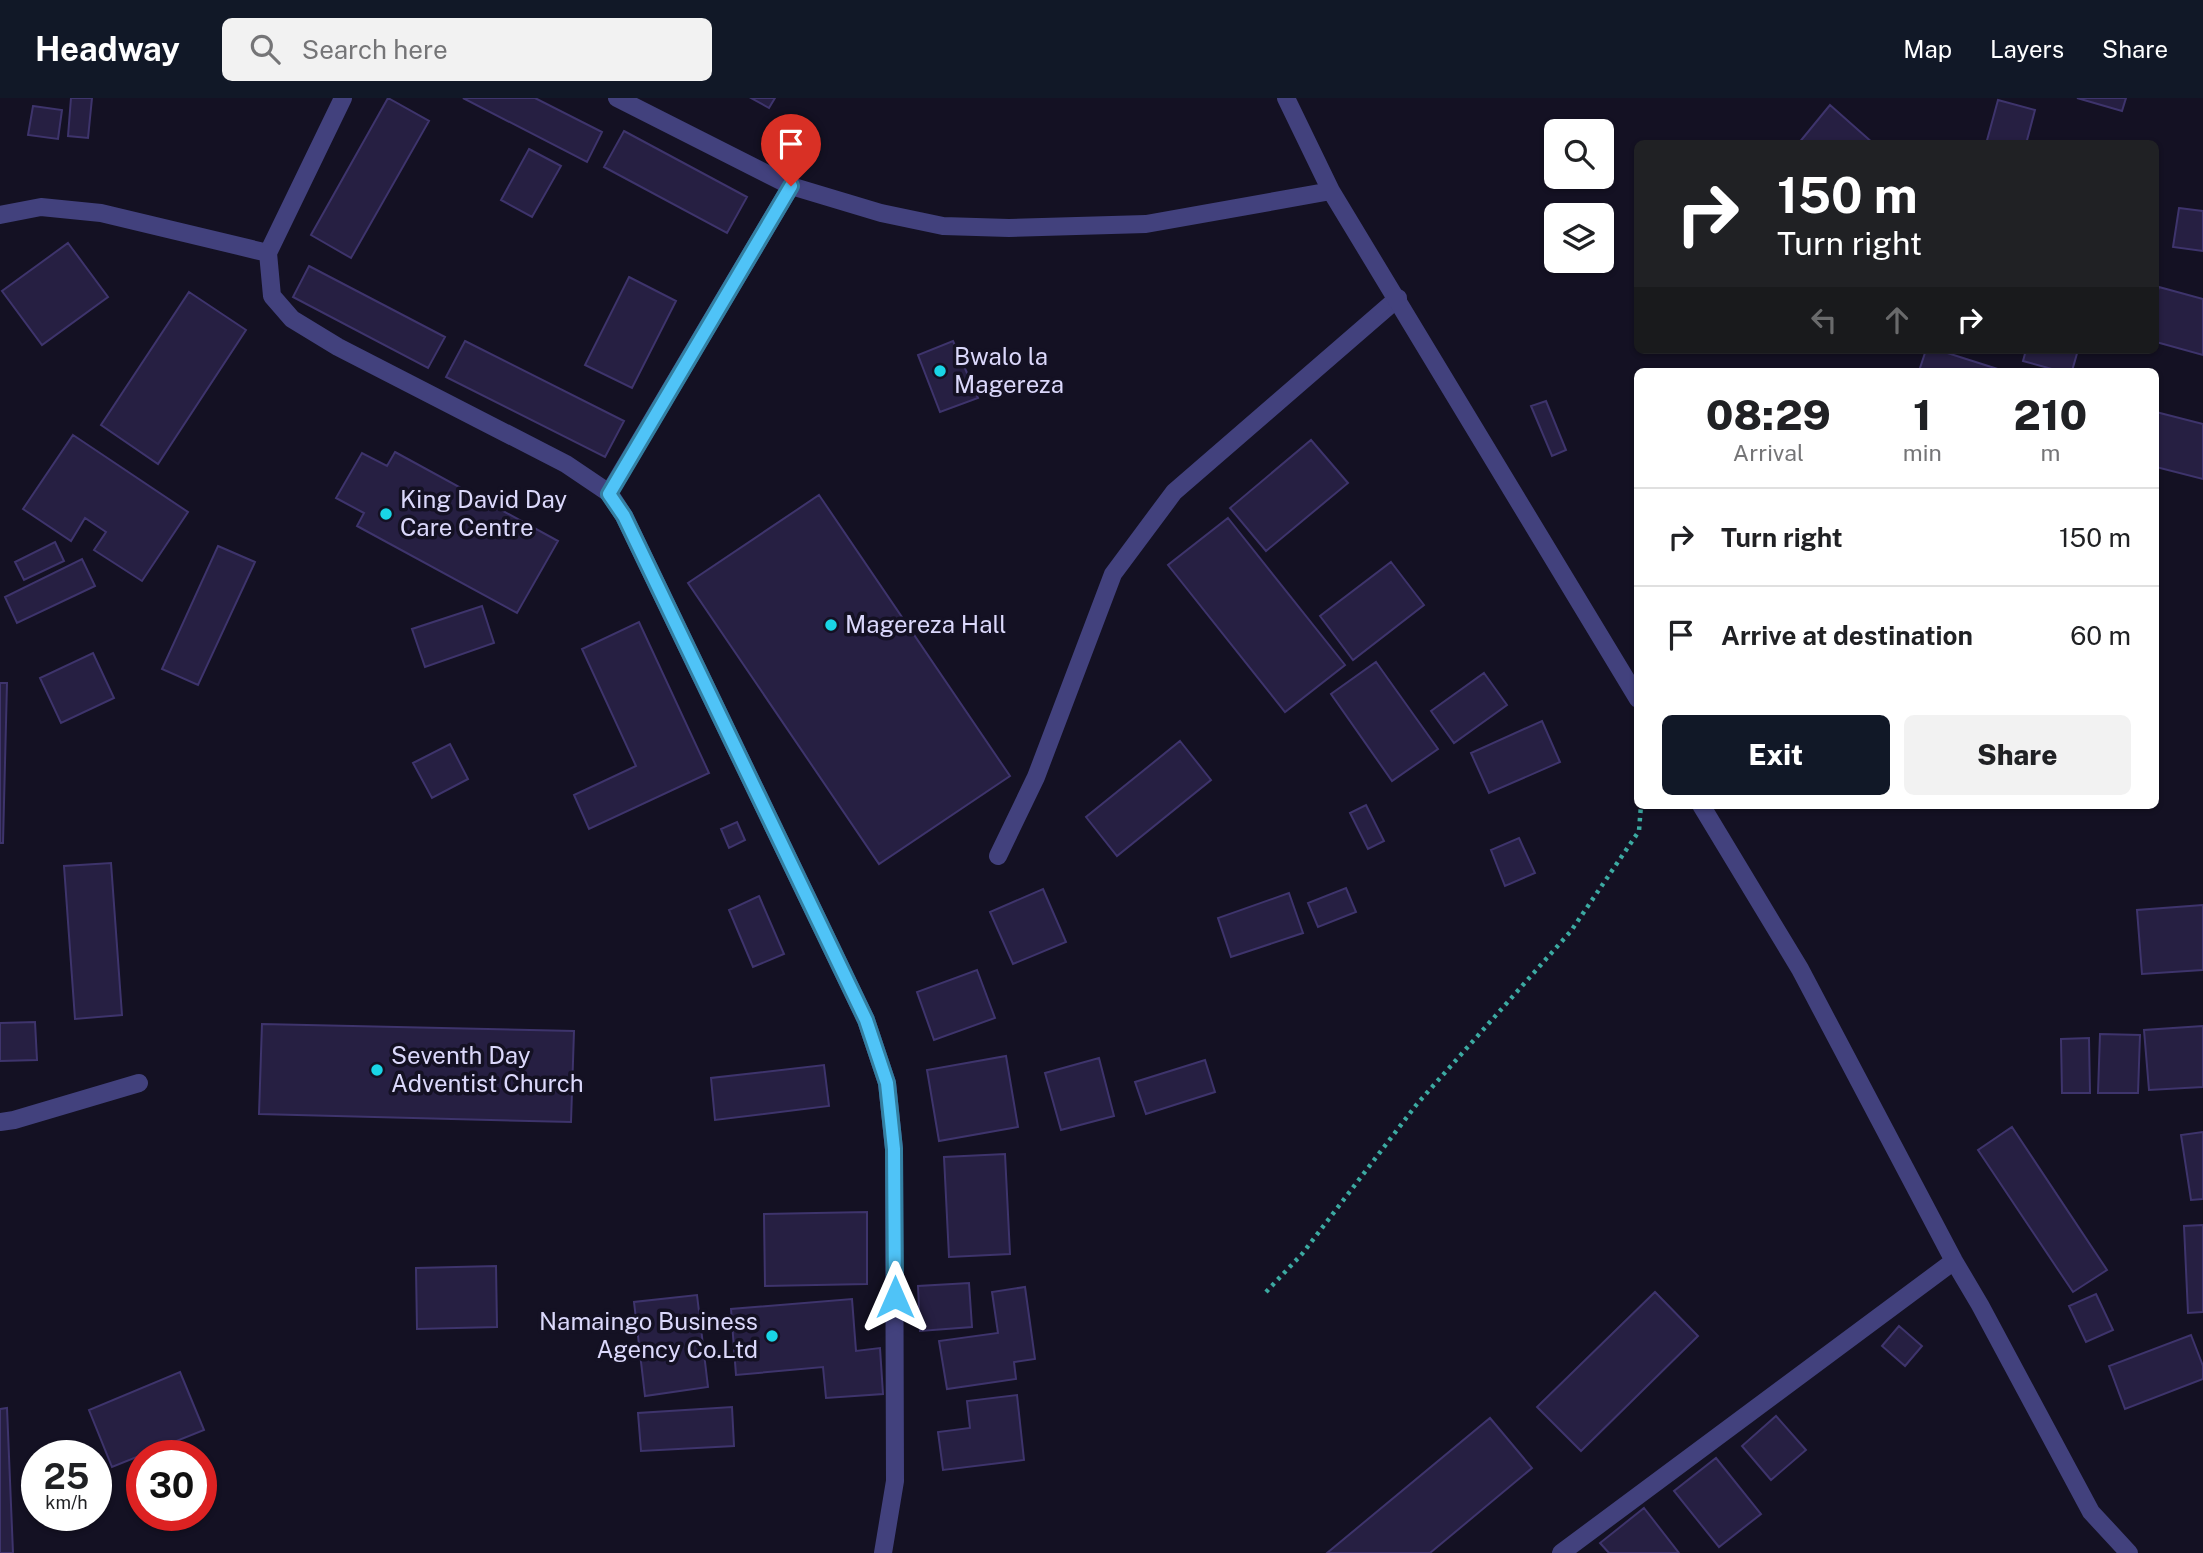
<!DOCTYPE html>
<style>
:root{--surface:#fff;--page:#f2f2f2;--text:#202124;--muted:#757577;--line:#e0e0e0;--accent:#111827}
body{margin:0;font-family:"Public Sans",sans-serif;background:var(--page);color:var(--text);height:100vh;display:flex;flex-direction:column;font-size:26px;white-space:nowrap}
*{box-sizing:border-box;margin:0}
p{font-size:23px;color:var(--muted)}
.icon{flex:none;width:38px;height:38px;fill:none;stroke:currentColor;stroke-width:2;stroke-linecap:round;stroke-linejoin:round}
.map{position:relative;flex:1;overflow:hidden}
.sheet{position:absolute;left:1634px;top:270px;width:525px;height:441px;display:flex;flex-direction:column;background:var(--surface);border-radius:10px;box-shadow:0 2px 5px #0004}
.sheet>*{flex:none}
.top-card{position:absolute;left:1634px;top:42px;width:525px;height:214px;border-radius:10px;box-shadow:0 2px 5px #0004;background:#202124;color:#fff;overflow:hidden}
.fabs{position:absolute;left:1544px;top:21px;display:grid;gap:14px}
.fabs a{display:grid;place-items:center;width:70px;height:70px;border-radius:10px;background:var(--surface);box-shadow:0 2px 5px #0004;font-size:35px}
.speed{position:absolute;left:21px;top:1342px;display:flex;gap:14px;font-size:35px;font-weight:700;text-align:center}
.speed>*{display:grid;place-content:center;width:91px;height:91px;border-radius:50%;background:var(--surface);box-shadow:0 2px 5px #0004;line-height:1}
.speed small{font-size:18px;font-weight:400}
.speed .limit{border:10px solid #d22;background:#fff;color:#111}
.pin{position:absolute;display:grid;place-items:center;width:60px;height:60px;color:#fff;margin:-72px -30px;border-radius:50% 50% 50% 0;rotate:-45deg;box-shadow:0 0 7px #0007}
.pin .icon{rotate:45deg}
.me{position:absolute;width:77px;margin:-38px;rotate:0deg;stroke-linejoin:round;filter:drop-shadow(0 0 5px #0008)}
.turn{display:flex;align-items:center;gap:24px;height:147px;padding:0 28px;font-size:32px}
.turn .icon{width:91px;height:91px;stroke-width:2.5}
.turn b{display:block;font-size:49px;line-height:60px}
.lanes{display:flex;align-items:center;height:66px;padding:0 28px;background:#0003;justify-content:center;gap:35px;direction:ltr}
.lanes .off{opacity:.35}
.eta{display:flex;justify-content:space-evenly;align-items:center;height:119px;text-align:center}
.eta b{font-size:42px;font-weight:800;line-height:49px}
.primary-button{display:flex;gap:14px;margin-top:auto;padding:14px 28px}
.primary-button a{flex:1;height:80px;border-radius:10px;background:var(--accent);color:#fff;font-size:28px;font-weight:800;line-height:80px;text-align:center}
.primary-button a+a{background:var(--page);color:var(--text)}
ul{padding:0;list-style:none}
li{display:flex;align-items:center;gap:21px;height:98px;padding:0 28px;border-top:2px solid var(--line)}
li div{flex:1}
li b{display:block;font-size:26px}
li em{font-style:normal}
header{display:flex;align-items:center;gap:42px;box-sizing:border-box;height:98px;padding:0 35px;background:var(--accent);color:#fff}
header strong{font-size:33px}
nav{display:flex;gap:38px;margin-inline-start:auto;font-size:24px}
.search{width:490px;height:63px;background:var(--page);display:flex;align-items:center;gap:18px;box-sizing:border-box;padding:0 24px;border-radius:10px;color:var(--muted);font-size:26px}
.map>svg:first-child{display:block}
.building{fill:#261f42;stroke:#3e346c;stroke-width:2}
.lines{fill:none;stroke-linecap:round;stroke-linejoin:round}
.path{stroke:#3caaa2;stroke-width:4.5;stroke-dasharray:3.5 5;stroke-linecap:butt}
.service{stroke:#42417d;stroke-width:18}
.minor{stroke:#42417d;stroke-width:18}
.route-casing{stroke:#337fa1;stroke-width:18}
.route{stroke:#4fc3f7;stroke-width:12}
.poi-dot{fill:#19d5e6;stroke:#141123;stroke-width:2.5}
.labels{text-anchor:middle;stroke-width:7;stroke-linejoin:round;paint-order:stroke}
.poi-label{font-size:24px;fill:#dbd8fb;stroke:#141123;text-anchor:start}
</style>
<header>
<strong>Headway</strong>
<div class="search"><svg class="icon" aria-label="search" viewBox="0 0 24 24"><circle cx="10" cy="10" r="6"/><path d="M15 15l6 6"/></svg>Search here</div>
<nav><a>Map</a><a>Layers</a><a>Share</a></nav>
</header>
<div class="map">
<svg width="2203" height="1455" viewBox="0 0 2203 1455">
<rect width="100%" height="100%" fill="#141123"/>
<path class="building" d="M71 0H92L88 40 68 38Z
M388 0 429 23 351 160 311 137Z
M463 0H535L602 34 587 64Z
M751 0H775L769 10Z
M2077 0H2126L2122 13Z
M1998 2 2035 12 2026 46H1986Z
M1830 7 1874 46H1798Z
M33 8 62 12 58 41 28 37Z
M624 33 747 99 727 135 604 69Z
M529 51 561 68 532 119 501 102Z
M2179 110 2203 113V153L2173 149Z
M68 145 108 199 42 247 2 193Z
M309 168 445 239 428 270 293 199Z
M629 179 676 203 632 290 585 267Z
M2159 189 2203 201V257L2156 244V198Z
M189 194 246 232 158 366 101 327Z
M465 243 624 323 605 359 446 279Z
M953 243 978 300 940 314 918 257Z
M1926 252H1938L2004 273H1919Z
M2026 252H2078L2072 273H2059L2023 263Z
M1546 303 1566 352 1552 358 1531 308Z
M2156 314 2203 326V381L2156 369Z
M73 337 188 414 142 483 94 452 106 434 85 420 71 443 23 411Z
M1311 342 1348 385 1266 453 1230 410Z
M395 354 558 443 517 515 357 428 364 415 336 400 362 355 387 368Z
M819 397 1010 678 879 766 688 485Z
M1228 420 1345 567 1285 614 1168 467Z
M55 444 64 463 24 482 15 464Z
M218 448 255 464 198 587 162 571Z
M82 461 95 488 17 525 5 499Z
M1391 464 1424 507 1353 562 1320 518Z
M482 508 494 545 425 569 412 531Z
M639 524 709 675 589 731 574 697 636 668 582 551Z
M93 555 114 600 61 625 40 580Z
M1376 564 1438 651 1392 683 1331 596Z
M1484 575 1507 607 1454 645 1431 613Z
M0 585H7L3 745H0Z
M1542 623 1560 664 1489 695 1471 655Z
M1180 643 1211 682 1117 758 1086 719Z
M450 646 468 681 432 700 413 665Z
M1366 707 1384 743 1368 751 1350 715Z
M737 724 745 742 729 750 721 731Z
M1519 740 1535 775 1505 788 1491 752Z
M111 765 122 917 75 921 64 768Z
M1346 790 1356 814 1318 829 1308 805Z
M1043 791 1066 844 1013 866 990 814Z
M1289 795 1303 835 1231 859 1218 820Z
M759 798 784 856 753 869 729 812Z
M2203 807V872L2142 876 2137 812Z
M977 872 995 920 934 942 917 894Z
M35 924 37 962 0 963V925Z
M262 926 574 933 571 1024 259 1016Z
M2203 928V989L2149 992 2144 932Z
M2100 936 2140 937 2138 995H2098Z
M2089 940 2090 995H2062L2061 941Z
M1006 958 1018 1029 939 1043 927 972Z
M1099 960 1114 1018 1061 1032 1045 975Z
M1205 962 1215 994 1146 1016 1135 984Z
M824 967 829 1008 715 1022 711 980Z
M2012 1029 2107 1172 2073 1194 1978 1052Z
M2203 1034V1101L2191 1102 2181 1037Z
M1005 1056 1010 1156 949 1159 944 1059Z
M867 1114V1186L765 1188 764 1116Z
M2203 1127V1214L2188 1215 2184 1128Z
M496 1168 497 1229 417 1231 416 1170Z
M969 1185 972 1229 920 1233 918 1188Z
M1025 1189 1035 1261 1014 1264 1016 1281 947 1291 939 1243 998 1235 992 1194Z
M1655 1194 1698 1238 1581 1353 1537 1309Z
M2096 1196 2113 1232 2086 1244 2069 1208Z
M697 1197 708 1289 645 1298 634 1204Z
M852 1201 856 1253 880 1250 883 1296 826 1300 823 1269 736 1277 731 1211Z
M1899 1228 1922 1248 1905 1268 1882 1248Z
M2191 1237 2203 1268V1281L2125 1311 2109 1268Z
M180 1274 204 1332 112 1369 89 1312Z
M1017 1297 1024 1362 943 1372 938 1334 970 1330 967 1303Z
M732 1309 734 1348 641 1353 638 1315Z
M7 1310 13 1455H0V1311Z
M1776 1318 1806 1352 1771 1382 1742 1348Z
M1490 1320 1532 1370 1430 1455H1327Z
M1716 1360 1761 1416 1719 1449 1674 1393Z
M1644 1410 1679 1455H1609L1600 1445Z"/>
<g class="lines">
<path class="path" d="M1266 1194 1302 1156 1417 1006 1571 833 1639 733 1641 707"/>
<path class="service" d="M998 758 1036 679 1113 476 1174 394 1398 200"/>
<path class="minor" d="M343 0 268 155 272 198 292 221 338 249 566 366 609 395 624 418 866 922 887 985 894 1051 895 1383 883 1455
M617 0 791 88 881 115 943 128 1009 130 1146 126 1331 93
M1286 0 1331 93 1638 601
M0 117 41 109 101 115 268 155
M609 395 791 88
M1701 707 1800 871 1954 1163 1980 1207 2091 1414 2129 1455
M0 1024 14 1022 139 985
M1561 1455 1954 1163"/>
</g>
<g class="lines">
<g class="route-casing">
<path id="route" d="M791 88 609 396 624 418 866 922 887 985 894 1051 895 1199"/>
</g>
<use href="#route" class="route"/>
</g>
<g class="poi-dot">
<circle cx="940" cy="273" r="7"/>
<circle cx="386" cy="416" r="7"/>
<circle cx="831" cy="527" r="7"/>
<circle cx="377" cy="972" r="7"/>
<circle cx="772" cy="1238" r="7"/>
</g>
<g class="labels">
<g class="poi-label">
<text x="954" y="267">Bwalo la<tspan x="954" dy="28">Magereza</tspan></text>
<text x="400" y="410">King David Day<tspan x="400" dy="28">Care Centre</tspan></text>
<text x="845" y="535">Magereza Hall</text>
<text x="391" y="966">Seventh Day<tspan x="391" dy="28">Adventist Church</tspan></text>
<text x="758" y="1232" text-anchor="end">Namaingo Business<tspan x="758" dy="28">Agency Co.Ltd</tspan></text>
</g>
</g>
</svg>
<div class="fabs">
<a><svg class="icon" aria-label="search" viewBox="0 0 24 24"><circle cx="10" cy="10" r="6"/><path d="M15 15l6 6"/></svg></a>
<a><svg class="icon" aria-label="layers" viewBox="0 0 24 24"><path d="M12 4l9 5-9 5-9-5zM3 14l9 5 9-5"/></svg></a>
</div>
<div class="speed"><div>25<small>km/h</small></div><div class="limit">30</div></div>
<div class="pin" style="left:791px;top:88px;background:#d93025"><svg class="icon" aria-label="arrive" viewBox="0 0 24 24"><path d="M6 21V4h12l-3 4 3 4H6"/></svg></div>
<svg class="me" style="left:895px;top:1199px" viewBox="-20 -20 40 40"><path d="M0-17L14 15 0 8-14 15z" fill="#4fc3f7" stroke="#fff" stroke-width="4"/></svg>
<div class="top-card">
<div class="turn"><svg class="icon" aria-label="right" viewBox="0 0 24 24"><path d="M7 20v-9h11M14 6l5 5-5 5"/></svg><div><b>150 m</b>Turn right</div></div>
<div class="lanes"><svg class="icon off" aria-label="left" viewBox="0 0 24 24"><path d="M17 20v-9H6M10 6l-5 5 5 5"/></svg><svg class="icon off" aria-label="ahead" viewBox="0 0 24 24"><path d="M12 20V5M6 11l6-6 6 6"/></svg><svg class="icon" aria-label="right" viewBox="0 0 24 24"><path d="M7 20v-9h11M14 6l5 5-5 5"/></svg></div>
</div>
<section class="sheet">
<div class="eta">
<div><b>08:29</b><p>Arrival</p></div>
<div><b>1</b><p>min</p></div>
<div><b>210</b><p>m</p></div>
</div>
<ul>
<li><svg class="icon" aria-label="right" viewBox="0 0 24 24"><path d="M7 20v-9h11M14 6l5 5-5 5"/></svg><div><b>Turn right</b></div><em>150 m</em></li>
<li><svg class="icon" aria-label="arrive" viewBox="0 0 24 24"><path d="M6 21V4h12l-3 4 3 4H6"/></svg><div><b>Arrive at destination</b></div><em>60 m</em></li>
</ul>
<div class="primary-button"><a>Exit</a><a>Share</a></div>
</section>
</div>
